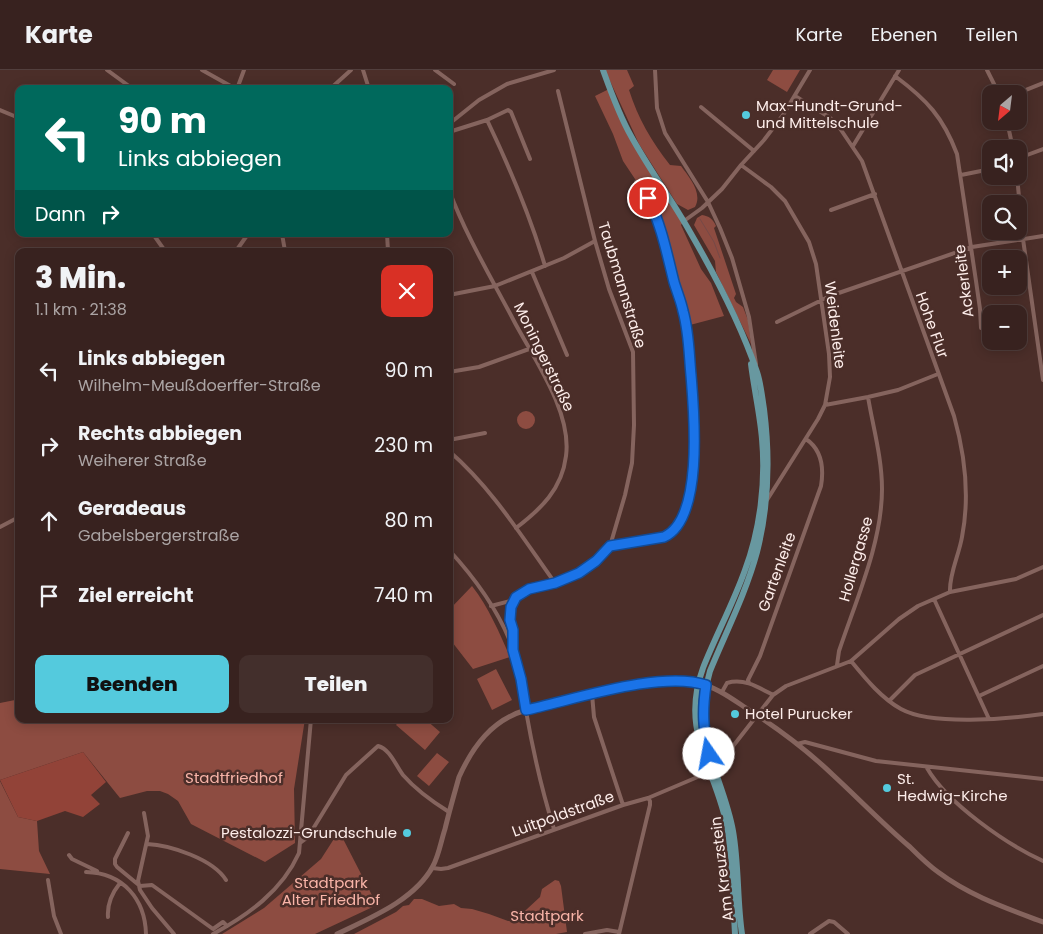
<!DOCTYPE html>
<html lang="de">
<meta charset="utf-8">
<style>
:root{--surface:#38221f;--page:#432f2c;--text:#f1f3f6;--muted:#aba4a4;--line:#523f3d;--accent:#54cadd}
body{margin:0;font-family:Poppins,sans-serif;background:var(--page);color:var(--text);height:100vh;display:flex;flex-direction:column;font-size:19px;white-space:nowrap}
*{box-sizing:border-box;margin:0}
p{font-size:16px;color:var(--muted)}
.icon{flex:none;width:28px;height:28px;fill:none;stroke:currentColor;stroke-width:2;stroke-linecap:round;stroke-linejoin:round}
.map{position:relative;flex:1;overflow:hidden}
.panel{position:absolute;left:15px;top:178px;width:438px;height:475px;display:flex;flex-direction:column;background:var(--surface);border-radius:10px;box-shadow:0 2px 12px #0003,0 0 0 1px var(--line)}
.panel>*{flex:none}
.banner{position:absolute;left:15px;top:15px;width:438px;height:152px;border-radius:10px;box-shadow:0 2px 12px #0003,0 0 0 1px var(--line);background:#00695c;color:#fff;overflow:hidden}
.needle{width:32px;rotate:208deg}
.fabs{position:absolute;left:982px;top:15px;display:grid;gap:10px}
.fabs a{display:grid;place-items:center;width:45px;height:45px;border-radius:10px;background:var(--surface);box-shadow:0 2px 12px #0003,0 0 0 1px var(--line);font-size:25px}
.pin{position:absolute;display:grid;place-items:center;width:42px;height:42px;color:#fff;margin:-21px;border:2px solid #fff;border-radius:50%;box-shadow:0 1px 5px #0007}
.me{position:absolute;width:55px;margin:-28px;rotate:348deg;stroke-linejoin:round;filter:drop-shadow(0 0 4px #0008)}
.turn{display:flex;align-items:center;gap:18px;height:105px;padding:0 20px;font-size:22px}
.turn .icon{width:65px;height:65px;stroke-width:2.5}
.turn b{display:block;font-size:35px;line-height:42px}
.then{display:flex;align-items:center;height:48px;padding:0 20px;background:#0003;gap:10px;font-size:19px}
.round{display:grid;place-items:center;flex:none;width:52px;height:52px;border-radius:10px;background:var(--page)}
.headline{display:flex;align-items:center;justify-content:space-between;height:85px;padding:0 20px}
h1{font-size:30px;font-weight:800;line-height:38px}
.action{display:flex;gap:10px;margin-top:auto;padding:10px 20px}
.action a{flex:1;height:58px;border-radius:10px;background:var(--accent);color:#111;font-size:20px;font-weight:800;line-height:58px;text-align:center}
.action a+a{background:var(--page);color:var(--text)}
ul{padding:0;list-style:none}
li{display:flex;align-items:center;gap:15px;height:75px;padding:0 20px}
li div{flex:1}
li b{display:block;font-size:19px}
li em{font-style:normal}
header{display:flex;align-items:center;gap:30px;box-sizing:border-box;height:70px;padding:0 25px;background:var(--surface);border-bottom:1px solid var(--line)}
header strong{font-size:24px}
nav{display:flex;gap:28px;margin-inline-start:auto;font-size:18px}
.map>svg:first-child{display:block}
.green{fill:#8d4c41}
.forest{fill:#924338}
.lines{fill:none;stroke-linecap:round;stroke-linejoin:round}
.stream{stroke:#764947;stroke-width:1}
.minor{stroke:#85645e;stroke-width:4}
.tertiary{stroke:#85645e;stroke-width:5}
.primary{stroke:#6898a0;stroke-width:6}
.route-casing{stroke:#114b97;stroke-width:12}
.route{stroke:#1a73e8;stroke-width:9}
.poi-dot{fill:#54cadd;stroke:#4b2e29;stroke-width:2}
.labels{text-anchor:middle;stroke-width:5;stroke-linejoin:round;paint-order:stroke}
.poi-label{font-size:15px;fill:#fdedea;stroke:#4b2e29;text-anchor:start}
.street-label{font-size:15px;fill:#fdedea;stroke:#4b2e29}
.park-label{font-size:15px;fill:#f9b4a8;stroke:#4b2e29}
</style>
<header>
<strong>Karte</strong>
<nav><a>Karte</a><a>Ebenen</a><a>Teilen</a></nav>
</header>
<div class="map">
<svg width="1043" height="864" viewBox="0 0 1043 864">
<rect width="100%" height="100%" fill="#4b2e29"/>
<path class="green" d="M605 0H627L634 16 629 20C638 48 651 71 670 95L681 96C689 107 703 123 695 137L688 140 677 134 639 74Z
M773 0H800L787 22 767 10Z
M609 19 618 40 684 151 681 155 701 199 711 213 724 246 690 255 685 252 651 133 623 91 613 64 595 26Z
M702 145C709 146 713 149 716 156L714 158 736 224 734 228 736 232 743 237 748 250 751 274 716 202 715 191 694 155 697 148Z
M517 350a9 9 0 1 1 18 0a9 9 0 1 1-18 0Z
M472 516C489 538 499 562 510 587L473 599 449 568V540Z
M496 599 512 630 492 640 477 609Z
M15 630 19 631V649H305L294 719 295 773 265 792 191 754 178 731 168 724 160 721H147L120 728 83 682 0 710V633Z
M401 649H425L440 662 425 680 396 655Z
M437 683 449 692 429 716 417 706Z
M0 711 18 747 37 751 39 781 50 804 0 799Z
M339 761 377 835 315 864H222L264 838 321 789Z
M555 810 559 811 561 816 567 862 556 864H354L396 842 403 836 409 835 414 829H422L439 836 454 834 461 838 472 839 489 844 508 851H514L540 827 542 819Z"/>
<path class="forest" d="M83 682 106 712 91 725 100 734 83 747 65 741 37 751 18 747 0 710Z"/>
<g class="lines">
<path class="stream" d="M700 149 714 172 720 188"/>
<path class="minor" d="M107 0 133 19
M202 0 236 19
M363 0 369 19
M435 0 454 14
M655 0 657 38 665 63 708 132 720 158 732 188 749 247 756 294
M987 0 999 24
M895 6C927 30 943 47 957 84L976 211 980 239 981 258
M237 19 244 0
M330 19 351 0
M558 21 595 171 609 219 633 282 634 355 632 393 625 425 610 476
M1016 24 1043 13
M795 26 829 47 837 54 862 91 954 346C965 385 970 426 962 467 959 485 949 504 950 522
M701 37 754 81
M0 40 19 48
M487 50C510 98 530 145 545 196
M1007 51 1013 79
M449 54 479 30 507 14 554 0
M449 62 487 50 508 40 511 42 530 89
M853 76 899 0
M1019 88 1043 79
M741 95 771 117 785 131 809 172 816 194 829 284 830 307 825 335 818 349 767 430
M961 105 991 99
M1017 106 1023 169 1043 310
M449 120C466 166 492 209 515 253 535 290 572 343 566 386 562 419 541 439 516 458
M831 140 875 124
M684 151 702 138 722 119 741 95 764 70 783 45 810 0
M153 164 165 181
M282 164 285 181
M387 164 388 181
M236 181 248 164
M532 202 567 285
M449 225 495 216 564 188 595 171
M777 252 830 226 972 177 1043 166
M449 302 479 297 529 279
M825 335 868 327 898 320 938 304
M449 370 485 363
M449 381C492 418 522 467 555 513
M0 457 19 447
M449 480C473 506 496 537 510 571 519 593 521 617 526 641 533 681 542 721 554 759
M934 529 989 649
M491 536 514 530 522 522 529 519 555 513 579 503 596 491 610 476 664 467 675 460 682 447 693 404 695 381 694 358 691 309 688 266 683 241 654 141 646 124 636 112
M513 576 510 542 514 530
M851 591C865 608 881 628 901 639 932 656 1008 649 1043 644
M837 595 839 581C856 530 882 473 882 419 882 388 873 357 868 327
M749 613 748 610 760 586 821 416C824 398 822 380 806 369
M722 622 727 613C744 608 758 617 773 625
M592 624 594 647 623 735
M979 626 1043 596
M889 631 915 605 1043 545
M797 674 805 672 876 691 1043 709
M721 686 730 680 773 625 786 616 851 591 899 549 918 536 950 522 1016 509 1043 497
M927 698C947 733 1006 774 1043 791
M144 743 148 766 138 811 140 820 152 838 174 864
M128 763 115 789V794L117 797 140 816 152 815 213 859 223 852 227 856
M300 773 308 767 346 705 378 676C390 679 396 696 403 705 416 720 433 732 449 742
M147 774C170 775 213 789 226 810
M69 785 72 789 97 801
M432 798 441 799 448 798 623 735 648 728 700 706
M86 802C123 803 145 829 146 864
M48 810 54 846 61 864
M108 847C107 834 112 823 120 813
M213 864C248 845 282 821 299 783L311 649
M585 864 607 860 619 862
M619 864 650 735V731L648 728
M810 864 829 851 834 852 848 864"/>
<path class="tertiary" d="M337 864C370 848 415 830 433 796 439 785 441 771 445 759 449 742 454 725 459 707 473 676 492 650 526 640 538 637 550 635 563 632 603 621 654 606 696 613 715 616 731 628 746 638 776 657 807 680 833 705 859 729 883 754 910 777 919 786 928 795 938 802 970 826 1006 838 1043 852"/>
<path class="primary" d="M603 0C611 22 619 45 631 66 649 99 672 130 690 162 715 205 741 255 757 302 761 314 762 327 764 339 770 387 769 435 757 482 746 523 726 562 710 601 705 619 701 639 704 658 709 693 727 726 733 761 739 795 737 830 742 864
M735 864C733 830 733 794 728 761 717 699 679 664 703 598 716 565 733 534 745 500 760 460 766 412 762 369 760 344 754 319 751 294"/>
</g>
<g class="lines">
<g class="route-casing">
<path id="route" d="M648 128C661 154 667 184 674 212 677 222 681 231 683 241 689 262 689 284 691 305 694 342 704 449 664 467L610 476 596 491 579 503 555 513 529 519 516 527 511 537 510 550 513 560V580L521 609 526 640C573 630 661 600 706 615 702 642 703 658 709 684"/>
</g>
<use href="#route" class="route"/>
</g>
<g class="poi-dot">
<circle cx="746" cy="45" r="5"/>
<circle cx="735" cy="644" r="5"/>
<circle cx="887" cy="718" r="5"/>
<circle cx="407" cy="763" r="5"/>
</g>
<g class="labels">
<g class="poi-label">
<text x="756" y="41">Max-Hundt-Grund-<tspan x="756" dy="17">und Mittelschule</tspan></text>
<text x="745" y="649">Hotel Purucker</text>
<text x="897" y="714">St.<tspan x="897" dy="17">Hedwig-Kirche</tspan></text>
<text x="397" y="768" text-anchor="end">Pestalozzi-Grundschule</text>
</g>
<g class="street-label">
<text transform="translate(964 211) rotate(-97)" y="5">Ackerleite</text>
<text transform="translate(622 215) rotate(73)" y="5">Taubmannstraße</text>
<text transform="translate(835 255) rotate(83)" y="5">Weidenleite</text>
<text transform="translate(932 255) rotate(70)" y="5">Hohe Flur</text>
<text transform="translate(544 287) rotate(64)" y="5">Moningerstraße</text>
<text transform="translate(856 489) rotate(-74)" y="5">Hollergasse</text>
<text transform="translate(777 502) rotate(-70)" y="5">Gartenleite</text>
<text transform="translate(563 744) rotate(-20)" y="5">Luitpoldstraße</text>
<text transform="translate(722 799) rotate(-97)" y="5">Am Kreuzstein</text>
</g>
<g class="park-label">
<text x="234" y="713">Stadtfriedhof</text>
<text x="331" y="818">Stadtpark<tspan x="331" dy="17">Alter Friedhof</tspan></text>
<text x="547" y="851">Stadtpark</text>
</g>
</g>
</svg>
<div class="fabs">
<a><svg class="needle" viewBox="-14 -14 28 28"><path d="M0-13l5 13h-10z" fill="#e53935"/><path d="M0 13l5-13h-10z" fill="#aba4a4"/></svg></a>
<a><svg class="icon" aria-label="sound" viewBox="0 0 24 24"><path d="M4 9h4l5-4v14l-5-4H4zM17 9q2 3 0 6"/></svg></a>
<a><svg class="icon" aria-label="search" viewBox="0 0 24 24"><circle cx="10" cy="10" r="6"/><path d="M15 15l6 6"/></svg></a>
<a>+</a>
<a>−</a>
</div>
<div class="pin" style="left:648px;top:128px;background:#d93025"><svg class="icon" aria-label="arrive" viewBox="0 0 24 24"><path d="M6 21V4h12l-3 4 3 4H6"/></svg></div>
<svg class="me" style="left:709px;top:684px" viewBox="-20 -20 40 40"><circle r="19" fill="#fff"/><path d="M0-13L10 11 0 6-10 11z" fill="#1a73e8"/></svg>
<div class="banner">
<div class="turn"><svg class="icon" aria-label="left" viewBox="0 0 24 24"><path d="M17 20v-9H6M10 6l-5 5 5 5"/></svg><div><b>90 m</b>Links abbiegen</div></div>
<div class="then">Dann<svg class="icon" aria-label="right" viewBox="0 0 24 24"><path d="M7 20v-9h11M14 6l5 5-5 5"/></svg></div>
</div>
<section class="panel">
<div class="headline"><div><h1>3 Min.</h1><p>1.1 km · 21:38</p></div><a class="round" style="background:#d93025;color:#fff"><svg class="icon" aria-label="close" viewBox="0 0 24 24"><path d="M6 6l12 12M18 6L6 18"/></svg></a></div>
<ul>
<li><svg class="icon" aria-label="left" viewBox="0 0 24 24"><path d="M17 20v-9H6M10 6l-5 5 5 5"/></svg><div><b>Links abbiegen</b><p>Wilhelm-Meußdoerffer-Straße</p></div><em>90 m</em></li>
<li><svg class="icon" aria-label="right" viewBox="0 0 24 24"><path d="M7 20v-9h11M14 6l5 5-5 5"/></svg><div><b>Rechts abbiegen</b><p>Weiherer Straße</p></div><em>230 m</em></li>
<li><svg class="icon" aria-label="ahead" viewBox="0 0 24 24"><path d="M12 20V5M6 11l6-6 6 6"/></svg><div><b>Geradeaus</b><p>Gabelsbergerstraße</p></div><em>80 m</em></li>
<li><svg class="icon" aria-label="arrive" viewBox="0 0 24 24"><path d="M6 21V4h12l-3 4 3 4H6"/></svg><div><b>Ziel erreicht</b></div><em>740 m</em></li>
</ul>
<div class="action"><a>Beenden</a><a>Teilen</a></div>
</section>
</div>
